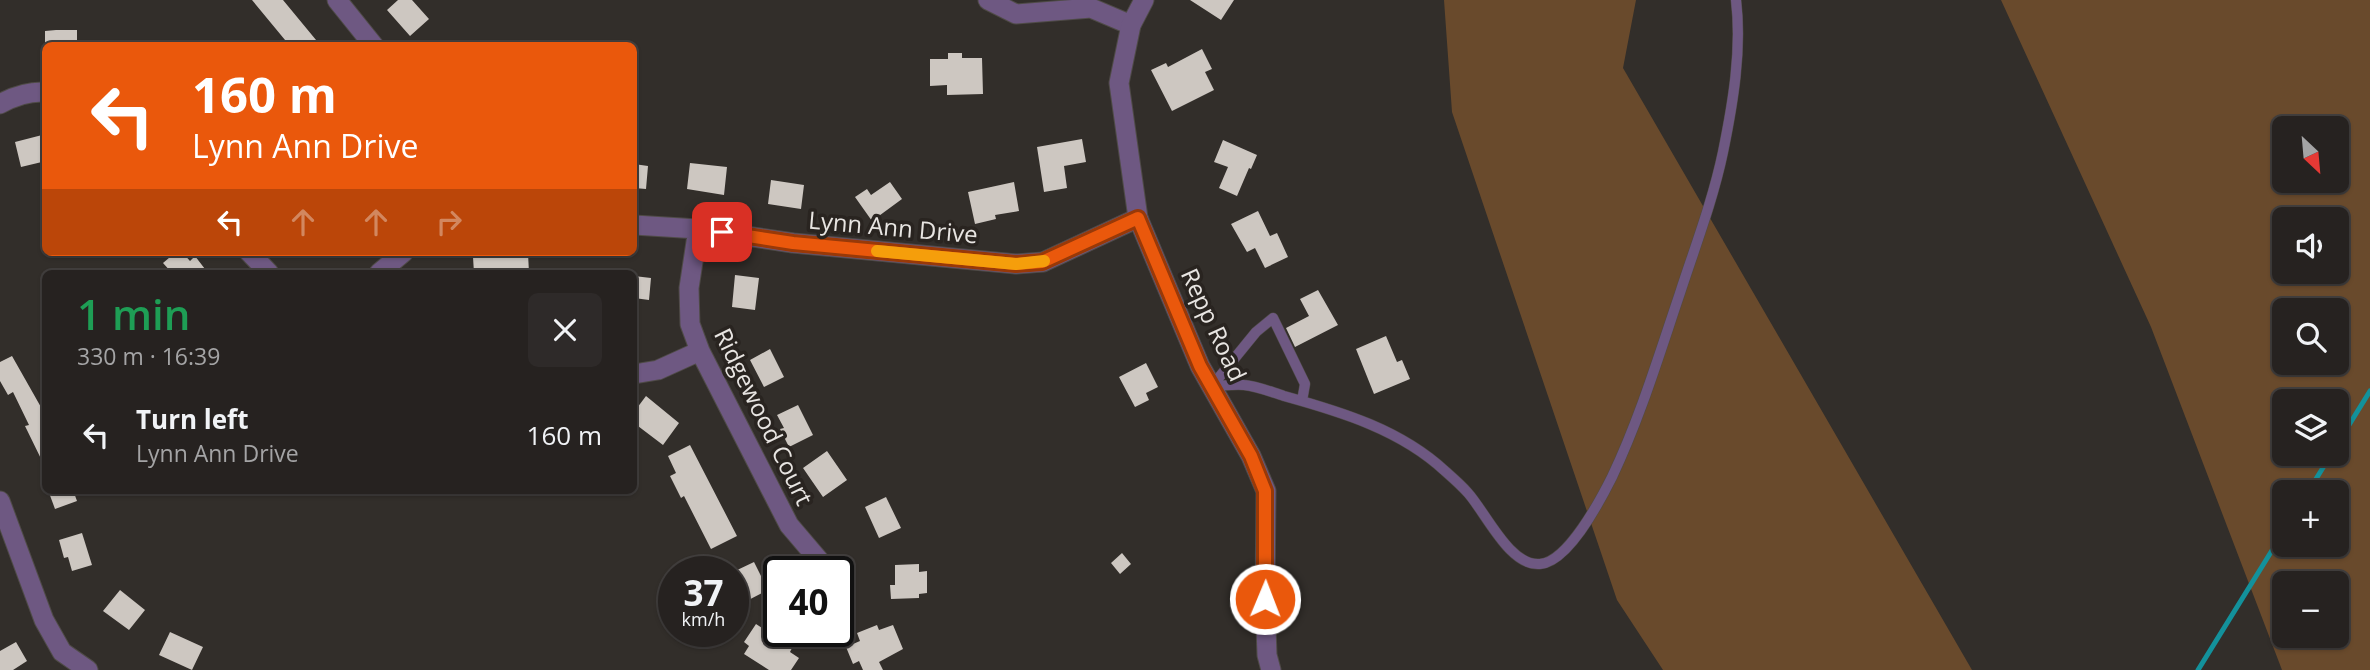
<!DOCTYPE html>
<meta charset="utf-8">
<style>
:root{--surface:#262220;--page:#2e2a29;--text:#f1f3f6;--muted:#a4a4a5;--line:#423f3e}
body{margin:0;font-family:"Open Sans",sans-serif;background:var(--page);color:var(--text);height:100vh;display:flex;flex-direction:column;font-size:26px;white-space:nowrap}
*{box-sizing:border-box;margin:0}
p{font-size:23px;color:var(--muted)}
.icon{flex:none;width:38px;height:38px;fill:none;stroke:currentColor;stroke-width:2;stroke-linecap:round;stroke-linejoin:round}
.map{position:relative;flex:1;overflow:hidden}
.side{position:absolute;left:42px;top:270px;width:595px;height:224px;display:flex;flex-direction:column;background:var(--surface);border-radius:10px;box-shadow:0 2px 5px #0004,0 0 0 2px var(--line)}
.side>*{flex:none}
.guide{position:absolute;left:42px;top:42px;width:595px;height:214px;border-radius:10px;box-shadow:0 2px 5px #0004,0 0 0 2px var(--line);background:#ea580c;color:#fff;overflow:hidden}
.needle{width:46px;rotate:154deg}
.buttons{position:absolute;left:2272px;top:116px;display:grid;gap:14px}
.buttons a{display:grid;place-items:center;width:77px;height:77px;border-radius:10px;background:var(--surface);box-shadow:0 2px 5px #0004,0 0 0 2px var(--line);font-size:35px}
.speed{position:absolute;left:658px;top:556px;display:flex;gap:14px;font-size:35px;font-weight:700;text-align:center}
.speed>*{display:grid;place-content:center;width:91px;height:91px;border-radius:50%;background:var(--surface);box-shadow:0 2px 5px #0004,0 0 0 2px var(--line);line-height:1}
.speed small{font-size:18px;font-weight:400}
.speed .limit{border:4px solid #111;border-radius:10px;background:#fff;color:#111}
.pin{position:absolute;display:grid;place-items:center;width:60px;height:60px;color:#fff;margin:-30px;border-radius:14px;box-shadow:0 4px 10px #0006}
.me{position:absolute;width:77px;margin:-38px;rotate:1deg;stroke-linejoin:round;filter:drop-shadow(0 0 5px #0008)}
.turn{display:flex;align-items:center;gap:24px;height:147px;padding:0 35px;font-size:32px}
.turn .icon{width:91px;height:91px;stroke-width:2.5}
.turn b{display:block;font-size:49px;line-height:60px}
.lanes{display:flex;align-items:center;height:66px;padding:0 35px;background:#0003;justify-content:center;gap:35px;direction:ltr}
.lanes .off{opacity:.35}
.round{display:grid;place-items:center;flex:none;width:74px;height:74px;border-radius:10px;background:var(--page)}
.headline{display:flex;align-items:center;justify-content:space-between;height:119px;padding:0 35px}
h1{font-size:42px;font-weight:600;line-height:52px;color:#1e9e55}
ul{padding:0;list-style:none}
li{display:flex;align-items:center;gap:21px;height:91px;padding:0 35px}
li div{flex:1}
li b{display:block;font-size:26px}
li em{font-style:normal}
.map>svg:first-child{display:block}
.green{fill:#694a2c;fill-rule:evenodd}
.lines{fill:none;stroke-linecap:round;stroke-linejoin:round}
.stream{stroke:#13919b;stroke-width:5}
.building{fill:#cdc7c1}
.service-casing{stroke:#4f4b47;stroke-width:11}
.minor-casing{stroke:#4f4b47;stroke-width:21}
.tertiary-casing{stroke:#4f4b47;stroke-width:21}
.service{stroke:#6e5882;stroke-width:10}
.minor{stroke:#6e5882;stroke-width:19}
.tertiary{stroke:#6e5882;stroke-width:19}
.route-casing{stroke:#983908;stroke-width:18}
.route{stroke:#ea580c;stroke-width:12}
.slow{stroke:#f59e0b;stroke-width:12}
.labels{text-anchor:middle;stroke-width:7;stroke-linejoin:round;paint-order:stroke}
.street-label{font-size:24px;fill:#e8e5e2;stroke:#292420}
</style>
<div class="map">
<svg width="2370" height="670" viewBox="0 0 2370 670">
<rect width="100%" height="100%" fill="#322e2a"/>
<path class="green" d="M1444 0H1636L1623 68 1972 670H1663L1617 600 1452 112Z
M2001 0H2370V670H2282L2151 327ZM2284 128H2336V180H2284ZM2284 219H2336V271H2284ZM2284 310H2336V362H2284ZM2284 401H2336V453H2284ZM2284 492H2336V544H2284ZM2284 583H2336V635H2284Z"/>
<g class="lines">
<path class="stream" d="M2336 446 2370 391
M2308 492 2332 453
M2198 670 2284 531"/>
</g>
<path class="building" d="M252 0H283L321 46H290Z
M398 0H412L429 19 410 36 387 10Z
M1190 0H1234L1221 20Z
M56 30H77V46H45V31Z
M1202 49 1212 69 1205 72 1214 90 1172 111 1151 70 1166 63 1168 67Z
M948 53H962V58H982L983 94 947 95V85L930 86V59H948Z
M46 134V161L21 167 15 142Z
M1082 139 1086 162 1064 166 1067 188 1044 192 1037 147Z
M1223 140 1257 155 1251 169 1249 168 1237 196 1219 188 1228 167 1214 162Z
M690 163 727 167 724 195 687 189Z
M634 164 648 166 646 189 634 188Z
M771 180 804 185 801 209 768 204Z
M890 182 902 199 872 221 855 197 867 189 871 195Z
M1014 182 1019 211 995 215 996 219 975 224 968 192Z
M1258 211 1270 236 1277 233 1288 257 1265 268 1255 248 1247 252 1231 224Z
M176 252H182L190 261 195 256 208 273H172L163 263Z
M528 253 529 273H474L473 257Z
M735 275 759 278 755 310 732 307Z
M634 276 651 278 649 300 634 298Z
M1318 290 1338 325 1295 347 1286 328 1309 316 1300 299Z
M1386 336 1397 362 1402 360 1410 379 1374 394 1356 349Z
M770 349 784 377 764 387 750 360Z
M12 356 46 416V469L25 426 29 425 13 392 8 395 0 381V362Z
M1146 363 1158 387 1146 393 1149 400 1135 407 1119 377Z
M646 396 679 423 663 445 634 423V412Z
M798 405 813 435 789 447 780 429 784 428 777 415Z
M690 445 737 536 711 549 684 496 681 498 670 476 676 473 668 456Z
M827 451 847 480 823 497 803 468Z
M48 490H73L77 501 55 509Z
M886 497 901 528 879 538 865 507Z
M82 533 92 565 72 571 68 557 64 558 59 540Z
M1122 553 1131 564 1120 574 1111 563Z
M754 562 768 590 733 608V589L739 586 733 572Z
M919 564V572L927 571V593L919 594V598L891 599 890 585H895V565Z
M120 590 145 610 129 630 103 611Z
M756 624 792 648 790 652 799 658 791 670H769L744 654 749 646 744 642Z
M877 625 879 630 893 625 903 649 879 662 883 670H863L859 661 853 664 846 647 860 641 857 633Z
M170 632 203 647 192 670 159 655Z
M16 642 27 661 13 670H0V651Z"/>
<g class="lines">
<g class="service-casing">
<path id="service" d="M1212 386C1222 386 1234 384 1244 385 1257 386 1271 392 1284 396 1342 412 1401 430 1445 471 1453 478 1461 485 1468 493 1486 513 1510 567 1540 564 1568 562 1601 499 1612 477 1640 418 1659 355 1680 293 1695 247 1713 200 1723 152 1733 103 1742 50 1736 0
M1212 386 1256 332 1273 318 1305 384 1302 401"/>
</g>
<g class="minor-casing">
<path id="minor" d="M337 0 374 46
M988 0 1016 14 1091 8 1131 25
M0 104C14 96 29 91 46 92
M634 225 698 229 793 243 1016 264 1043 262 1138 218
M698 229 689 288 690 324 700 351 789 525 829 572
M249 252 269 273
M379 273 404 252
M634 374 658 370 700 351
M0 501 44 620 62 652 88 670
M838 583 840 585"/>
</g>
<g class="tertiary-casing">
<path id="tertiary" d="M1144 0 1131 25 1119 83 1138 218 1200 366 1251 456 1266 491 1265 599 1267 655 1271 670"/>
</g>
<use href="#service" class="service"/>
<use href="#minor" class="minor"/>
<use href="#tertiary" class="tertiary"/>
</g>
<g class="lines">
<g class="route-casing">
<path id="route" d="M722 232 793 243 1016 264 1042 262 1138 218 1200 366 1251 456 1265 491V599"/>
</g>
<use href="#route" class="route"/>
<path class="slow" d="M877 251 1016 264 1044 261"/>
</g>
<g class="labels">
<g class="street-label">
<text transform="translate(893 228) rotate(5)" y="8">Lynn Ann Drive</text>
<text transform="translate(1213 325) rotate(65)" y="8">Repp Road</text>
<text transform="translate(763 417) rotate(64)" y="8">Ridgewood Court</text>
</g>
</g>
</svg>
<div class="buttons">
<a><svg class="needle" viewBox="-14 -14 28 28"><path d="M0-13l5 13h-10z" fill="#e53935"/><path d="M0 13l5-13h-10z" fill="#a4a4a5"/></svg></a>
<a><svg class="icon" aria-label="sound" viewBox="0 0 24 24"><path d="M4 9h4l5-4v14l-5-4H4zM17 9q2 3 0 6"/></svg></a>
<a><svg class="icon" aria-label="search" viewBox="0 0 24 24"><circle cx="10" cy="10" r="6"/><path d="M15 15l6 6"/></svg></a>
<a><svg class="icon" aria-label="layers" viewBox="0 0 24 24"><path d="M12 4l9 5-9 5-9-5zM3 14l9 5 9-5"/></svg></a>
<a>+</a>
<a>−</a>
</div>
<div class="speed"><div>37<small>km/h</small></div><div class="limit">40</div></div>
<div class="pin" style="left:722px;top:232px;background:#d93025"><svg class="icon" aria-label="arrive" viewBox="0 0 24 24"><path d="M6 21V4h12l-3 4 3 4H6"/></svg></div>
<svg class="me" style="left:1265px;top:599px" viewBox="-20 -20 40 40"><circle r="17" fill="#ea580c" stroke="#fff" stroke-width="3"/><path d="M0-11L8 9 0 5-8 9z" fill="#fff"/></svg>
<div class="guide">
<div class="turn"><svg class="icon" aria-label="left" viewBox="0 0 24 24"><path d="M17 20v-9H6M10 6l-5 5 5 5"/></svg><div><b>160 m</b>Lynn Ann Drive</div></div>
<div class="lanes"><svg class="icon" aria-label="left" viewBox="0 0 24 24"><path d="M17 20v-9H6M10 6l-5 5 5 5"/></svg><svg class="icon off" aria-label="ahead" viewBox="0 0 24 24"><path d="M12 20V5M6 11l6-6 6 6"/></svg><svg class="icon off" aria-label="ahead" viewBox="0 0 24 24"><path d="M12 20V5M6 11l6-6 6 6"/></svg><svg class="icon off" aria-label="right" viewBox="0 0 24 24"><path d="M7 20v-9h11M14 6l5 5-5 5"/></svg></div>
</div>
<section class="side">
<div class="headline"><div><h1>1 min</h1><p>330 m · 16:39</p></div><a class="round"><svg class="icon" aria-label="close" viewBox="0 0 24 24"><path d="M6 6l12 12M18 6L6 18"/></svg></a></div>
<ul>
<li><svg class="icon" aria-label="left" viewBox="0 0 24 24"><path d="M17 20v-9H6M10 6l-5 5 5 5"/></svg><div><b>Turn left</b><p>Lynn Ann Drive</p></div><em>160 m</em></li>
</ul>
</section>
</div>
